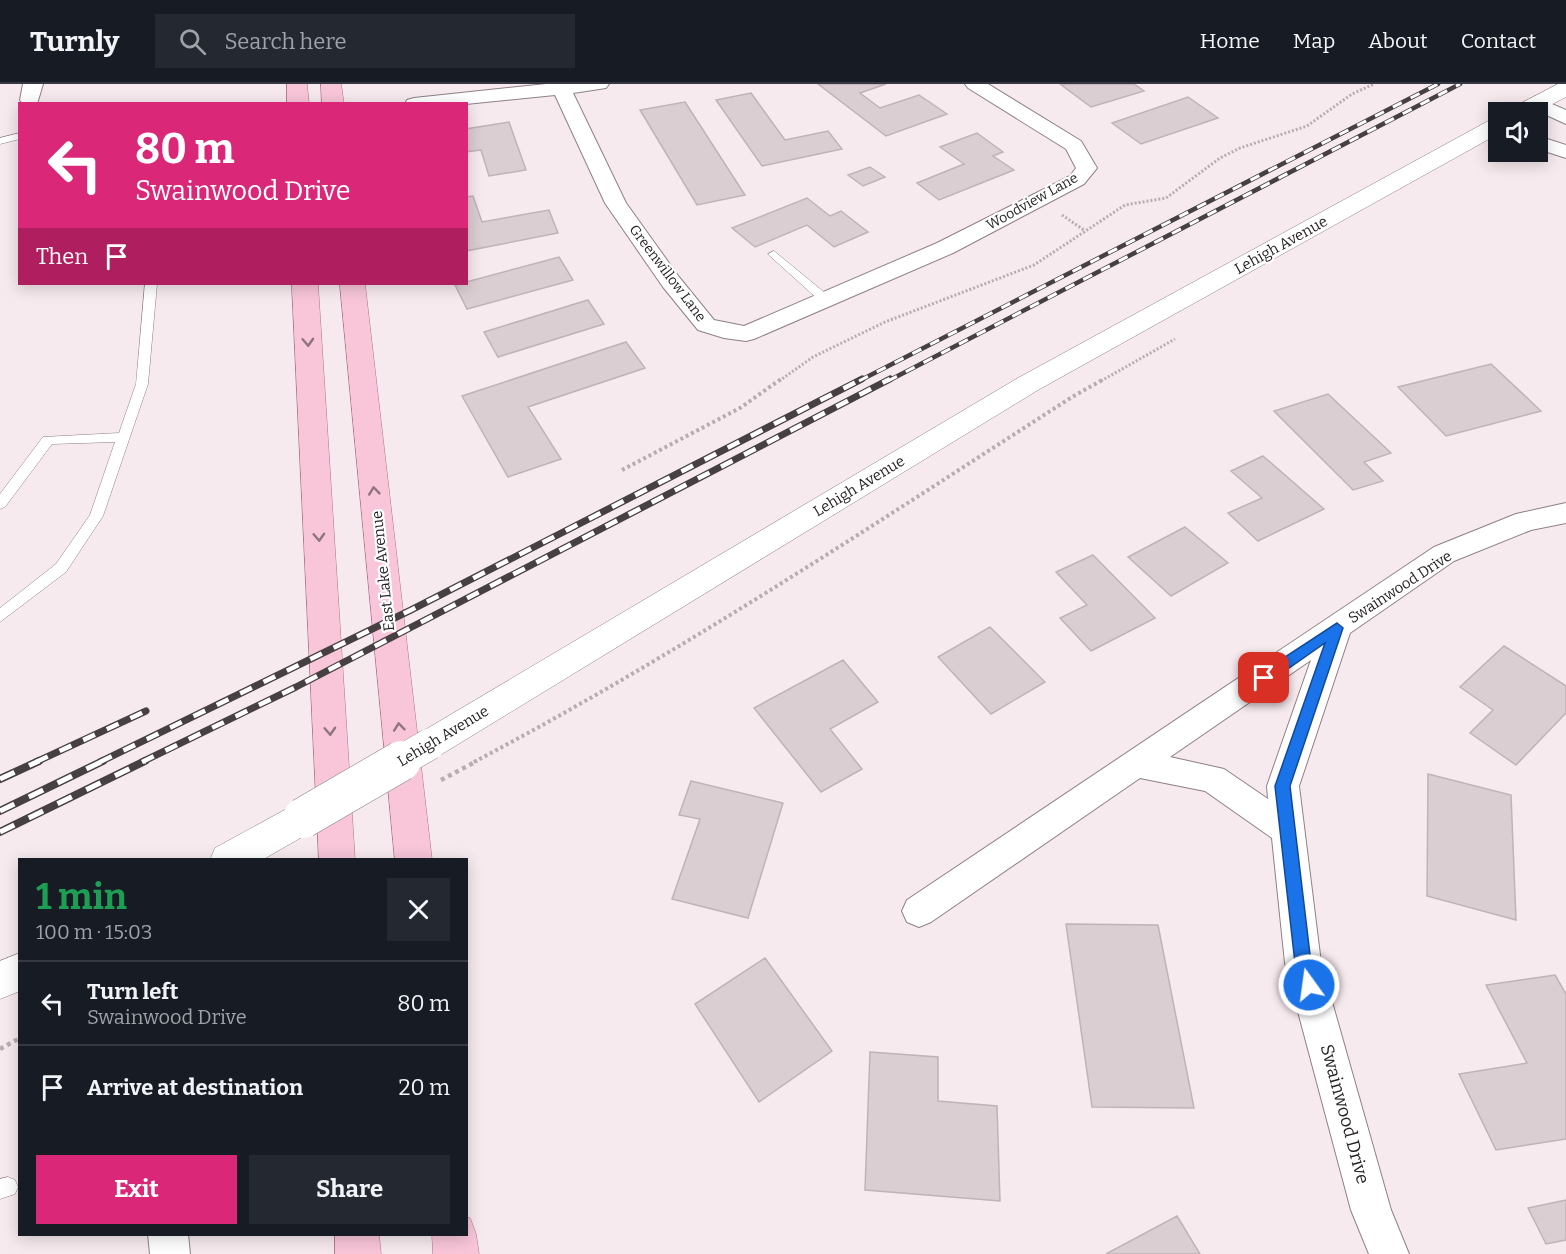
<!DOCTYPE html>
<meta charset="utf-8">
<style>
:root{--surface:#171b24;--page:#242831;--text:#f1f3f6;--muted:#9ea1a6;--line:#363941;--accent:#db2777}
body{margin:0;font-family:Bitter,serif;background:var(--page);color:var(--text);height:100vh;display:flex;flex-direction:column;font-size:22px;white-space:nowrap}
*{box-sizing:border-box;margin:0}
p{font-size:20px;color:var(--muted)}
.icon{flex:none;width:33px;height:33px;fill:none;stroke:currentColor;stroke-width:2;stroke-linecap:round;stroke-linejoin:round}
.map{position:relative;flex:1;overflow:hidden}
.side{position:absolute;left:18px;top:774px;width:450px;height:378px;display:flex;flex-direction:column;background:var(--surface);border-radius:0px;box-shadow:0 3px 15px #0003}
.side>*{flex:none}
.top-card{position:absolute;left:18px;top:18px;width:450px;height:183px;border-radius:0px;box-shadow:0 3px 15px #0003;background:#db2777;color:#fff;overflow:hidden}
.fabs{position:absolute;left:1488px;top:18px;display:grid;gap:12px}
.fabs a{display:grid;place-items:center;width:60px;height:60px;border-radius:0px;background:var(--surface);box-shadow:0 3px 15px #0003;font-size:30px}
.pin{position:absolute;display:grid;place-items:center;width:51px;height:51px;color:#fff;margin:-26px;border-radius:12px;box-shadow:0 3px 9px #0006}
.me{position:absolute;width:66px;margin:-33px;rotate:346deg;stroke-linejoin:round;filter:drop-shadow(0 0 4px #0008)}
.turn{display:flex;align-items:center;gap:21px;height:126px;padding:0 18px;font-size:27px}
.turn .icon{width:78px;height:78px;stroke-width:2.5}
.turn b{display:block;font-size:42px;line-height:51px}
.then{display:flex;align-items:center;height:57px;padding:0 18px;background:#0003;gap:12px;font-size:22px}
.round{display:grid;place-items:center;flex:none;width:63px;height:63px;border-radius:0px;background:var(--page)}
.head{display:flex;align-items:center;justify-content:space-between;height:102px;padding:0 18px}
h1{font-size:36px;font-weight:700;line-height:45px;color:#1e9e55}
.button{display:flex;gap:12px;margin-top:auto;padding:12px 18px}
.button a{flex:1;height:69px;border-radius:0px;background:var(--accent);color:#fff;font-size:24px;font-weight:700;line-height:69px;text-align:center}
.button a+a{background:var(--page);color:var(--text)}
ul{padding:0;list-style:none}
li{display:flex;align-items:center;gap:18px;height:84px;padding:0 18px;border-top:2px solid var(--line)}
li div{flex:1}
li b{display:block;font-size:22px}
li em{font-style:normal}
header{display:flex;align-items:center;gap:36px;box-sizing:border-box;height:84px;padding:0 30px;background:var(--surface);border-bottom:2px solid var(--line)}
header strong{font-size:28px}
nav{display:flex;gap:33px;margin-inline-start:auto;font-size:21px}
.search{width:420px;height:54px;background:var(--page);display:flex;align-items:center;gap:15px;box-sizing:border-box;padding:0 21px;border-radius:0px;color:var(--muted);font-size:22px}
.map>svg:first-child{display:block}
.building{fill:#dbced2;stroke:#bfb3b7;stroke-width:1.5}
.lines{fill:none;stroke-linecap:round;stroke-linejoin:round}
.service-casing{stroke:#8d8185;stroke-width:1}
.minor-casing{stroke:#8d8185;stroke-width:2}
.tertiary-casing{stroke:#8d8185;stroke-width:1}
.primary-casing{stroke:#ac7389;stroke-width:1}
.path-far2{stroke:#b7adb1;stroke-width:3;stroke-dasharray:2 2;stroke-linecap:butt}
.path-far1{stroke:#b7adb1;stroke-width:4;stroke-dasharray:3 3;stroke-linecap:butt}
.path{stroke:#b7adb1;stroke-width:4.5;stroke-dasharray:4 4;stroke-linecap:butt}
.service{fill:#fff;fill-rule:evenodd}
.minor{fill:#fff;fill-rule:evenodd}
.tertiary{fill:#fff;fill-rule:evenodd}
.primary{fill:#f8c5d9;fill-rule:evenodd}
.rail-far2-casing{stroke:#464042;stroke-width:4.5}
.rail-far1-casing{stroke:#464042;stroke-width:7}
.rail-casing{stroke:#464042;stroke-width:8}
.rail-far2{stroke:#fff;stroke-width:3;stroke-dasharray:10;stroke-linecap:butt}
.rail-far1{stroke:#fff;stroke-width:4.5;stroke-dasharray:13;stroke-linecap:butt}
.rail{stroke:#fff;stroke-width:5;stroke-dasharray:16;stroke-linecap:butt}
.tertiary-bridge-far1-casing{stroke:#8d8185;stroke-width:32;stroke-linecap:butt}
.tertiary-bridge-casing{stroke:#8d8185;stroke-width:41;stroke-linecap:butt}
.tertiary-bridge-far1{stroke:#fff;stroke-width:31}
.tertiary-bridge{stroke:#fff;stroke-width:40}
.oneway{stroke:#90747e}
.route{fill:#1a73e8;stroke:#114b97;stroke-width:1.5}
.labels{text-anchor:middle;stroke-width:4.5;stroke-linejoin:round;paint-order:stroke}
.far-street-label{font-size:14px;fill:#272224;stroke:#fff}
.street-label{font-size:15px;fill:#272224;stroke:#fff}
.near-street-label{font-size:18px;fill:#272224;stroke:#fff}
</style>
<header>
<strong>Turnly</strong>
<div class="search"><svg class="icon" aria-label="search" viewBox="0 0 24 24"><circle cx="10" cy="10" r="6"/><path d="M15 15l6 6"/></svg>Search here</div>
<nav><a>Home</a><a>Map</a><a>About</a><a>Contact</a></nav>
</header>
<div class="map">
<svg width="1566" height="1170" viewBox="0 0 1566 1170">
<rect width="100%" height="100%" fill="#f7eaef"/>
<path class="building" d="M818 0H886L860 9 880 24 919 11 947 30 886 52Z
M1060 0H1134L1144 7 1091 23Z
M751 9 785 56 828 47 842 65 762 82 716 16Z
M1188 13 1218 34 1141 60 1112 39Z
M685 18 745 111 697 121 640 26Z
M509 38 526 86 489 92 481 66 466 68V45Z
M977 49 1003 68 993 72 1014 86 939 116 917 99 964 80 940 63Z
M870 83 885 93 863 102 848 91Z
M473 112 482 138 549 126 558 149 466 167V113Z
M807 114 830 132 841 127 868 148 834 163 807 141 755 163 732 144Z
M559 173 573 196 467 225 455 201Z
M588 216 604 240 498 273 484 248Z
M626 258 645 284 528 323 561 375 508 393 462 312Z
M1491 280 1541 327 1446 352 1398 303Z
M1328 310 1391 369 1364 378 1383 397 1353 406 1274 327Z
M1263 372 1324 425 1258 457 1228 429 1262 414 1231 387Z
M1185 443 1228 479 1171 512 1128 473Z
M1093 471 1155 534 1091 567 1060 534 1087 521 1056 488Z
M990 543 1045 598 991 630 938 573Z
M1504 562 1566 602V629L1516 681 1470 649 1493 626 1460 603Z
M843 576 878 618 830 645 862 685 821 708 754 624Z
M1428 690 1511 711 1516 836 1427 812Z
M691 697 783 719 748 834 672 815 700 735 679 731Z
M1066 840 1158 841 1194 1024 1092 1023Z
M765 874 832 967 759 1018 695 920Z
M1555 891 1566 910V1055L1496 1066 1459 990 1527 979 1486 901Z
M870 968 938 973V1017L997 1022 1000 1117 865 1106Z
M1566 1116V1156L1546 1160 1528 1124Z
M1177 1132 1200 1170H1106Z"/>
<g class="lines">
<g class="service-casing">
<path id="service" d="M20 49V55L0 60V54Z
M774 167 830 213V219H822L770 172 768 170Z
M145 200H157L148 300 103 432 66 488 0 538V524L56 480 90 431 115 358 52 360 5 423 0 425V410L43 353 119 349 136 300Z
M8 1093 15 1096 18 1103 15 1110 0 1115V1095Z"/>
</g>
<g class="minor-casing">
<path id="minor" d="M23 0H43L37 20H23L20 16Z
M546 0H609L606 4 573 9 626 119 679 193 714 236 744 242 937 159 1070 92 1076 84 1066 65 968 4 965 0H988L1081 57 1097 84 1084 100 953 169 754 255 746 257 724 254 698 246 663 203 605 119 555 11 466 20H405L407 16 414 14Z
M1538 14 1566 26V40L1531 24 1528 20 1531 16Z
M1538 52 1566 61V74L1538 65Z
M1566 419V439L1531 446 1454 477 1350 549 1299 702 1321 879 1391 1126 1409 1170H1369L1351 1126 1285 879 1272 754 1205 707 1140 694 931 838 919 843 907 838 902 827 907 816 1434 463 1516 430ZM1311 576 1267 702 1268 715 1224 685 1170 673Z
M148 1150H188L190 1170H150Z"/>
</g>
<g class="tertiary-casing">
<path id="tertiary" d="M1558 0H1566V13L1537 28H1511L1514 23Z
M1498 34V50L1038 306 442 670 430 674 418 670 413 660 418 650 1018 294 1490 36Z
M303 718 316 723 321 734 316 745 262 776H210L215 764 290 723Z
M20 869V907L0 915V877Z"/>
</g>
<g class="primary-casing">
<path id="primary" d="M287 0H307L309 20H287Z
M321 0H341L344 20H322Z
M292 200H318L355 776H319Z
M340 200H365L432 776H395Z
M466 1133 470 1134 476 1150 479 1170H433L432 1150H466Z
M335 1150H379L381 1170H335Z"/>
</g>
<path class="path-far2" d="M1062 131 1084 146
M779 297 813 273 885 238 1034 181 1125 121 1166 114 1220 74 1240 64 1307 42 1352 10 1374 0
M1101 297 1175 255"/>
<path class="path-far1" d="M622 386 740 324 781 295
M474 678C681 569 876 439 1072 313L1104 295"/>
<path class="path" d="M441 696 477 677
M0 965 20 954"/>
<use href="#service" class="service"/>
<use href="#minor" class="minor"/>
<use href="#tertiary" class="tertiary"/>
<use href="#primary" class="primary"/>
<g class="rail-far2-casing">
<path id="rail-far2" d="M859 297 1438 0
M888 297 1460 0"/>
</g>
<g class="rail-far1-casing">
<path id="rail-far1" d="M36 678 146 627
M100 678 411 526 862 295
M142 678 296 603 890 295"/>
</g>
<g class="rail-casing">
<path id="rail" d="M0 695 39 677
M0 727 103 677
M0 748 145 677"/>
</g>
<use href="#rail-far2" class="rail-far2"/>
<use href="#rail-far1" class="rail-far1"/>
<use href="#rail" class="rail"/>
<g class="tertiary-bridge-far1-casing">
<path id="tertiary-bridge-far1" d="M399 678 430 660"/>
</g>
<g class="tertiary-bridge-casing">
<path id="tertiary-bridge" d="M303 734 401 677"/>
</g>
<use href="#tertiary-bridge-far1" class="tertiary-bridge-far1"/>
<use href="#tertiary-bridge" class="tertiary-bridge"/>
</g>
<defs><path id="oneway-chevron" d="M-2-3.5L2.5 0L-2 3.5" fill="none" stroke-width="1.6" stroke-linecap="round" stroke-linejoin="round" transform="scale(1.5)"/></defs>
<g class="oneway">
<use href="#oneway-chevron" transform="translate(308 258) rotate(87)"/>
<use href="#oneway-chevron" transform="translate(374 407) rotate(-96)"/>
<use href="#oneway-chevron" transform="translate(319 453) rotate(87)"/>
<use href="#oneway-chevron" transform="translate(399 643) rotate(-96)"/>
<use href="#oneway-chevron" transform="translate(330 647) rotate(87)"/>
</g>
<path class="route" d="M1337 539 1343 544 1290 702 1311 879 1317 901 1315 907 1309 909 1303 907 1295 879 1275 702 1325 559 1269 598 1264 599 1257 594 1259 590Z"/>
<g class="labels">
<g class="far-street-label">
<text transform="translate(1032 117) rotate(-29)" y="5">Woodview Lane</text>
<text transform="translate(668 189) rotate(53)" y="5">Greenwillow Lane</text>
</g>
<g class="street-label">
<text transform="translate(1281 161) rotate(-29)" y="5">Lehigh Avenue</text>
<text transform="translate(859 402) rotate(-31)" y="5">Lehigh Avenue</text>
<text transform="translate(383 487) rotate(-96)" y="5">East Lake Avenue</text>
<text transform="translate(1400 503) rotate(-33)" y="5">Swainwood Drive</text>
<text transform="translate(443 652) rotate(-31)" y="5">Lehigh Avenue</text>
</g>
<g class="near-street-label">
<text transform="translate(1345 1030) rotate(75)" y="6">Swainwood Drive</text>
</g>
</g>
</svg>
<div class="fabs">
<a><svg class="icon" aria-label="sound" viewBox="0 0 24 24"><path d="M4 9h4l5-4v14l-5-4H4zM17 9q2 3 0 6"/></svg></a>
</div>
<div class="pin" style="left:1264px;top:594px;background:#d93025"><svg class="icon" aria-label="arrive" viewBox="0 0 24 24"><path d="M6 21V4h12l-3 4 3 4H6"/></svg></div>
<svg class="me" style="left:1309px;top:901px" viewBox="-20 -20 40 40"><circle r="17" fill="#1a73e8" stroke="#fff" stroke-width="3"/><path d="M0-11L8 9 0 5-8 9z" fill="#fff"/></svg>
<div class="top-card">
<div class="turn"><svg class="icon" aria-label="left" viewBox="0 0 24 24"><path d="M17 20v-9H6M10 6l-5 5 5 5"/></svg><div><b>80 m</b>Swainwood Drive</div></div>
<div class="then">Then<svg class="icon" aria-label="arrive" viewBox="0 0 24 24"><path d="M6 21V4h12l-3 4 3 4H6"/></svg></div>
</div>
<section class="side">
<div class="head"><div><h1>1 min</h1><p>100 m · 15:03</p></div><a class="round"><svg class="icon" aria-label="close" viewBox="0 0 24 24"><path d="M6 6l12 12M18 6L6 18"/></svg></a></div>
<ul>
<li><svg class="icon" aria-label="left" viewBox="0 0 24 24"><path d="M17 20v-9H6M10 6l-5 5 5 5"/></svg><div><b>Turn left</b><p>Swainwood Drive</p></div><em>80 m</em></li>
<li><svg class="icon" aria-label="arrive" viewBox="0 0 24 24"><path d="M6 21V4h12l-3 4 3 4H6"/></svg><div><b>Arrive at destination</b></div><em>20 m</em></li>
</ul>
<div class="button"><a>Exit</a><a>Share</a></div>
</section>
</div>
